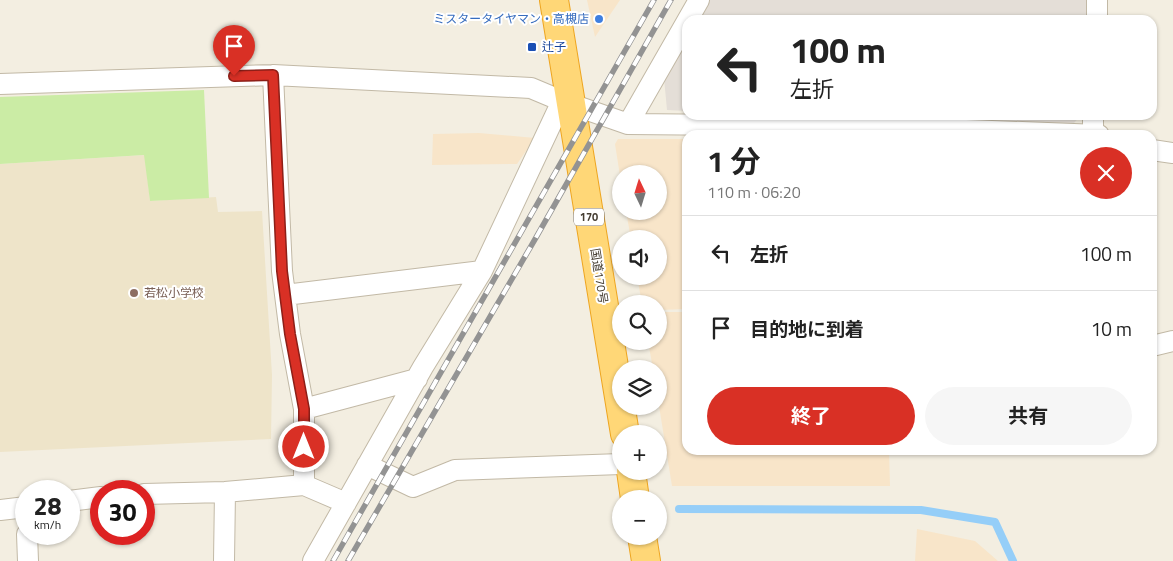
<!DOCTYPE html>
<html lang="ja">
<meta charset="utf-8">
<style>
:root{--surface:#fff;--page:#f6f6f6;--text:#222;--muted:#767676;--line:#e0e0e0;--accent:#d93025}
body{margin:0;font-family:"Titillium Web","Noto Sans JP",sans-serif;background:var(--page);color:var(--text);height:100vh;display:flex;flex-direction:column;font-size:19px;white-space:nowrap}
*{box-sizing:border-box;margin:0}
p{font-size:16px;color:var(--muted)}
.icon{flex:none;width:28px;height:28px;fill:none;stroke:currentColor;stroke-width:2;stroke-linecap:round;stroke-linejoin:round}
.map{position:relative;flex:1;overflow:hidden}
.details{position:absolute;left:682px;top:130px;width:475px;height:325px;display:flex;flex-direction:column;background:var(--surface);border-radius:15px;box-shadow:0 1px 4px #0004}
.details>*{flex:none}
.banner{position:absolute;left:682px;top:15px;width:475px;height:105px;border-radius:15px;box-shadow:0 1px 4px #0004;background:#fff;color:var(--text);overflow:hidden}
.needle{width:32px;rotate:356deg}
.fabs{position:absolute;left:612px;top:165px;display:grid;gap:10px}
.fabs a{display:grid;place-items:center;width:55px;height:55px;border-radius:50%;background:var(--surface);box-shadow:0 1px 4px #0004;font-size:25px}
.speed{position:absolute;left:15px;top:480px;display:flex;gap:10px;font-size:25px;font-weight:700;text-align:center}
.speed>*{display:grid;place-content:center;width:65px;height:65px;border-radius:50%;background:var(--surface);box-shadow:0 1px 4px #0004;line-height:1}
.speed small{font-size:12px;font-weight:400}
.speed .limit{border:8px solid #d22;background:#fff;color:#111}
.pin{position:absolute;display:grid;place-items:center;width:42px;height:42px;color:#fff;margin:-51px -21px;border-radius:50% 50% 50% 0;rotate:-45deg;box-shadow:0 0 5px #0007}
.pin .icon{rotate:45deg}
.me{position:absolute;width:55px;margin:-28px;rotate:0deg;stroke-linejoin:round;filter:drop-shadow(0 0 4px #0008)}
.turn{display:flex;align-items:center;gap:18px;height:105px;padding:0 25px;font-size:22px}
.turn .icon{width:65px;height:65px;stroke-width:2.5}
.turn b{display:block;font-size:35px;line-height:42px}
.round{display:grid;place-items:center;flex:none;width:52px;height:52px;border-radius:26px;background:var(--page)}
.head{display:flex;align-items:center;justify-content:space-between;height:85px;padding:0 25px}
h1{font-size:30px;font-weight:700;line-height:38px}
.action{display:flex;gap:10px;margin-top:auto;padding:10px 25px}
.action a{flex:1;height:58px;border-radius:30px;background:var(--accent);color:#fff;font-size:20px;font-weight:700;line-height:58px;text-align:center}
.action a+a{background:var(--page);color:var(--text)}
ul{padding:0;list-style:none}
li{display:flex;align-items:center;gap:15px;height:75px;padding:0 25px;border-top:1px solid var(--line)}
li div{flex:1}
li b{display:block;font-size:19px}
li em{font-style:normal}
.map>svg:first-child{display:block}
.commercial{fill:#f8e5c9}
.industrial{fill:#e4ded7}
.education{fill:#eee4c9}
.green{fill:#cbeca5}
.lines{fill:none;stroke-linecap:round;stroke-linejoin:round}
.stream{stroke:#95cef8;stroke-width:8}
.minor-casing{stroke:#c2b9a6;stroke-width:22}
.trunk-casing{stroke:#eea520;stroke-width:30}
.minor{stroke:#fff;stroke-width:20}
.trunk{stroke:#ffd777;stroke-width:28}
.rail-casing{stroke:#939393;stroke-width:5.5}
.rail{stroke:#fff;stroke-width:4;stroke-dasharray:11;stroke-linecap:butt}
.route-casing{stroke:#8d1f18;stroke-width:12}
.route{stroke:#d93025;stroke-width:9}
.shop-dot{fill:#3f7fe0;stroke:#fff;stroke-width:2}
.transit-dot{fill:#1a4fb4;stroke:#fff;stroke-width:2}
.education-dot{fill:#8d6e63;stroke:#fff;stroke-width:2}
.labels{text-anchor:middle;stroke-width:4;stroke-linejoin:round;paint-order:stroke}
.shield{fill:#fff;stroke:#7d7770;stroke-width:1}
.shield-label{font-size:11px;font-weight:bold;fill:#453d32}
.shop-label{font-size:12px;fill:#366cbe;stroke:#fff;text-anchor:end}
.transit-label{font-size:12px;fill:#164399;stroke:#fff;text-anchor:start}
.street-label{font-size:12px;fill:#453d32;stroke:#fff}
.education-label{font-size:12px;fill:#785e54;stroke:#fff;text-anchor:start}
</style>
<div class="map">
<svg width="1173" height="561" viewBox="0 0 1173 561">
<rect width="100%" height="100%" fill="#f3eee1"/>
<path class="commercial" d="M587 0H620L595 37Z
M479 133 535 138 517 164 432 165 433 134Z
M618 139H687V309L659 310V304H642L637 276H659V239H631L626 211H659V174H621V182L615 144Z
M659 312H687L688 450H889L890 486H672L659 406V369H653L648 341H659Z
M917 529 975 541 998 561H915Z"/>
<path class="industrial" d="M708 0H1088L1087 20H697Z
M687 37V111L667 110 664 78Z
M824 115H1081L1074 123Z"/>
<path class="education" d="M145 155 150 201 216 197 218 212 262 211 272 375 271 439 0 452V164Z"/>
<path class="green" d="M204 90 209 198 150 201 144 155 0 164V97Z"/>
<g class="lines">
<path class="stream" d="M679 509 921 510 995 522 1013 561"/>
<g class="minor-casing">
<path id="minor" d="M1097 20V0
M0 84 273 75 531 88 562 101 628 124 862 126 1099 135
M628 124 699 0
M1093 133V115
M1152 150 1173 153
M285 295 482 271
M1152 346 1173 341
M304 409 417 379
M367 465 413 487 455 470 621 464
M304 485 346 503
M144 494 225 492 304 485V409L290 334 282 271 273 75
M69 501 101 497
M0 510 26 507
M27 534 28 561
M224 561 225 492
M313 561 423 367 482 271 562 101"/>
</g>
<g class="trunk-casing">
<path id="trunk" d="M554 0 625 434
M631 471 635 499
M642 536 646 561"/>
</g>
<use href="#minor" class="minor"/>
<use href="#trunk" class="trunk"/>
<g class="rail-casing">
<path id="rail" d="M333 561 654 0
M348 561 534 241 671 0"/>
</g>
<use href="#rail" class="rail"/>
</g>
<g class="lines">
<g class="route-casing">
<path id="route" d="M234 76 273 75 282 271 290 334 304 409V447"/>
</g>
<use href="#route" class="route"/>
</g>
<circle class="shop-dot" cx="599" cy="19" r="5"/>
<rect class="transit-dot" x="527" y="42" width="10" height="10" rx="2.5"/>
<circle class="education-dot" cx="134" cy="293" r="5"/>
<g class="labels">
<rect class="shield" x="574" y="208.5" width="30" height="17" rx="4"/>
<g class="shield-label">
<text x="589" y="221">170</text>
</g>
<g class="shop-label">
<text x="589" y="23">ミスタータイヤマン・高槻店</text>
</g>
<g class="transit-label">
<text x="542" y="51">辻子</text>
</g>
<g class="street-label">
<text transform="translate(599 276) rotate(81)" y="4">国道170号</text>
</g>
<g class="education-label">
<text x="144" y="297">若松小学校</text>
</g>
</g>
</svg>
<div class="fabs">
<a><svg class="needle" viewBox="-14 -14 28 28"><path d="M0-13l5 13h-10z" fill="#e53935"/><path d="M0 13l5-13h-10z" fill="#767676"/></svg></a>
<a><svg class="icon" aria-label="sound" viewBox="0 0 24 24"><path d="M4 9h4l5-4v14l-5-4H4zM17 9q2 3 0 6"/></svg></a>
<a><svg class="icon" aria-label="search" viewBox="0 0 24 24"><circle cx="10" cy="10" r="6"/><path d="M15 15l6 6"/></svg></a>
<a><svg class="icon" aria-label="layers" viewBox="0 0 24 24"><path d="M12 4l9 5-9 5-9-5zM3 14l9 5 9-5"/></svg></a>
<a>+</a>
<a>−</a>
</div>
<div class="speed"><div>28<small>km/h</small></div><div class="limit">30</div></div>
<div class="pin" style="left:234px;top:76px;background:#d93025"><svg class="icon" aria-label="arrive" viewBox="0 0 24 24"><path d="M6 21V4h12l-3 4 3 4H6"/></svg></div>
<svg class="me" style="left:304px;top:447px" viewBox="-20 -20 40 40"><circle r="17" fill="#d93025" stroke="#fff" stroke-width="3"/><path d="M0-11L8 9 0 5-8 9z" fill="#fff"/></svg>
<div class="banner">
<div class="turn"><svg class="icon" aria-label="left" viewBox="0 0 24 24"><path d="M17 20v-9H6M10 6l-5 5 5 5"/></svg><div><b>100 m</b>左折</div></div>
</div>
<section class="details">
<div class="head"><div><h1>1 分</h1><p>110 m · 06:20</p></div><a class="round" style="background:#d93025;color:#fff"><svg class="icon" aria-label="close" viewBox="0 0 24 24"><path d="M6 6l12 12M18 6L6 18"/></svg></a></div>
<ul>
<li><svg class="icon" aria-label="left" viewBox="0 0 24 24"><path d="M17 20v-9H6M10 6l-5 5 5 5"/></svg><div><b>左折</b></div><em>100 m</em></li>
<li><svg class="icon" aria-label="arrive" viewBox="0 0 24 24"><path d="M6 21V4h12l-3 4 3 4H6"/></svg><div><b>目的地に到着</b></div><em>10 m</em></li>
</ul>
<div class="action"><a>終了</a><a>共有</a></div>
</section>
</div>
